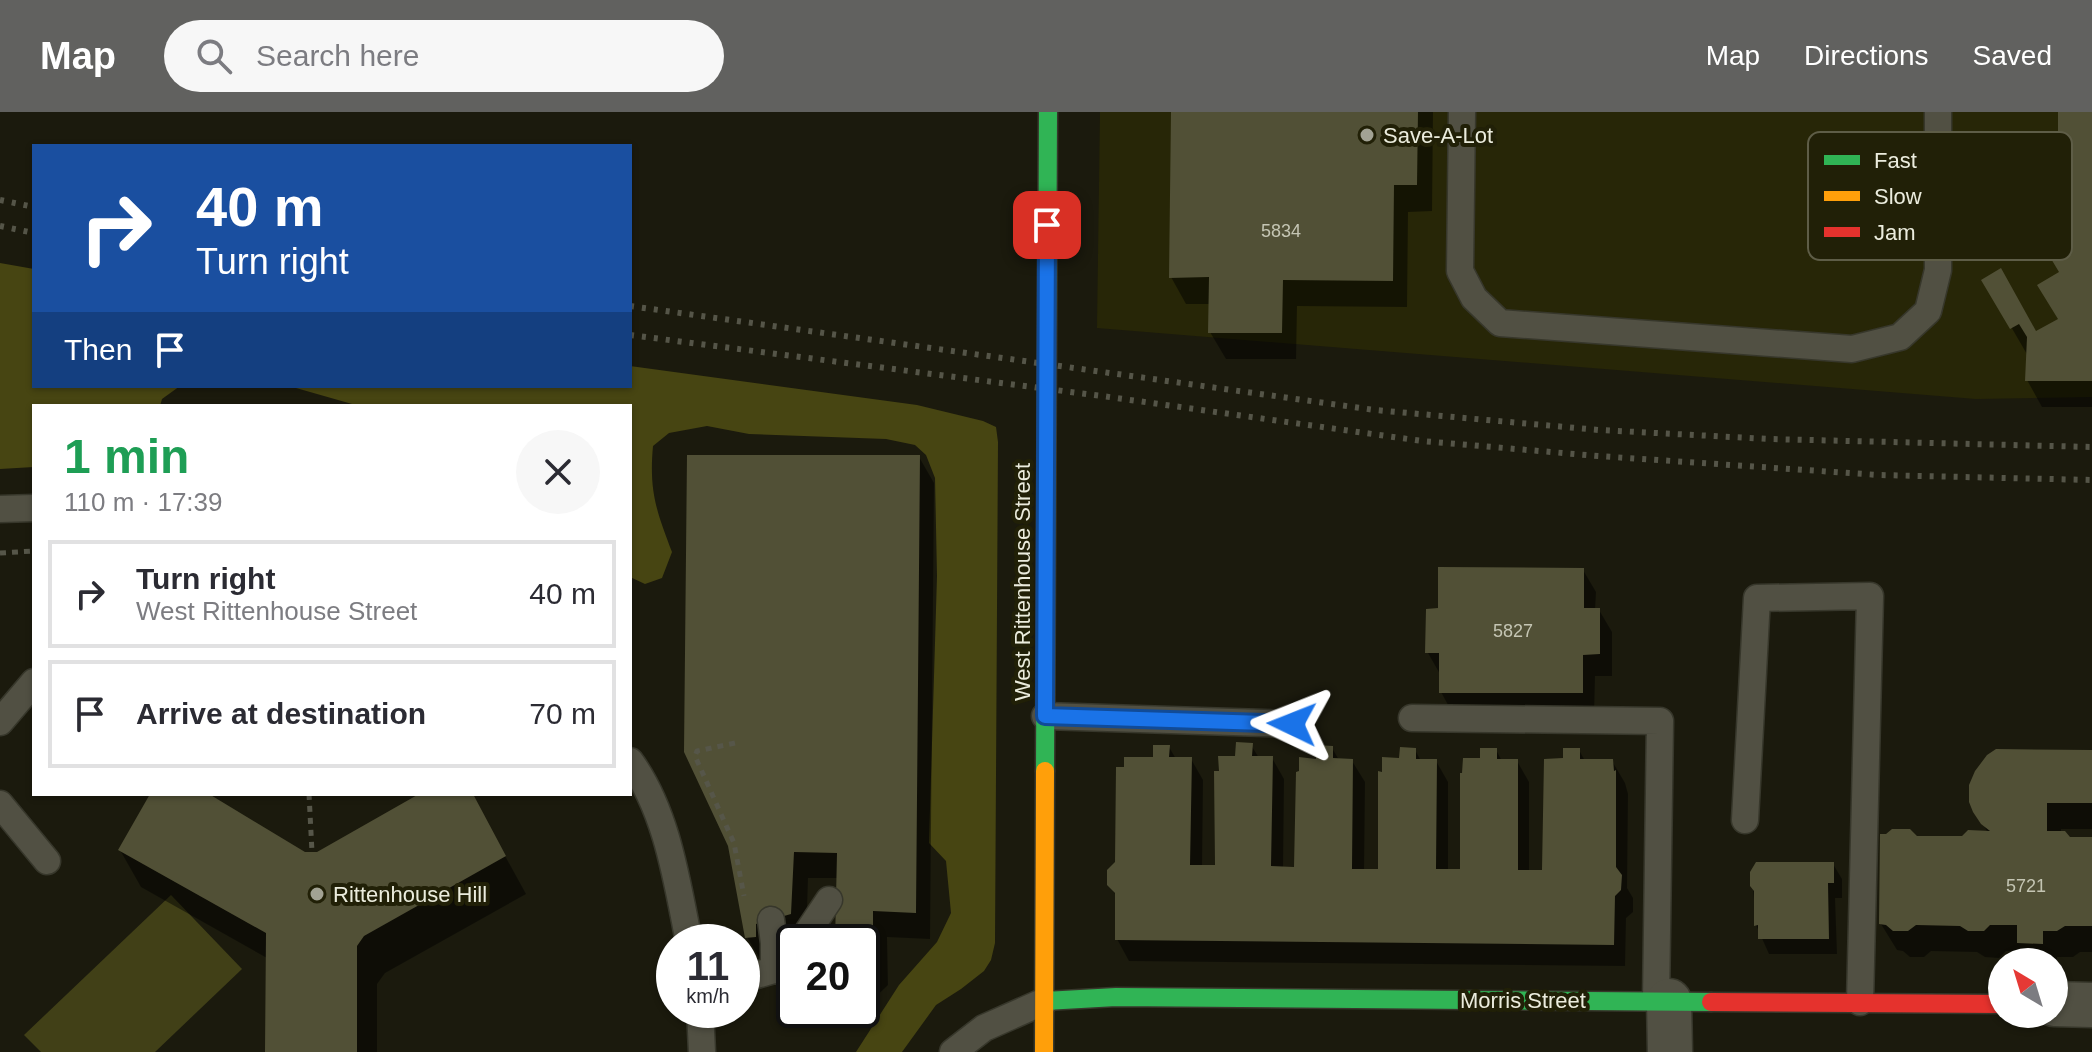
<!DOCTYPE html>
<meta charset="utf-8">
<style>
:root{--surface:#fff;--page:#f7f7f7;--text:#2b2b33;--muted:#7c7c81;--line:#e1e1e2;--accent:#61615f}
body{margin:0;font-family:Arial,sans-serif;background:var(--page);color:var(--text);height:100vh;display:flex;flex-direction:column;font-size:30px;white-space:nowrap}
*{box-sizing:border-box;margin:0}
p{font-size:26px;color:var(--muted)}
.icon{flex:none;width:44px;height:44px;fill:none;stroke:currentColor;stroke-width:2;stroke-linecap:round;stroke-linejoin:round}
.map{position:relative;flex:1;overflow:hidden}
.drawer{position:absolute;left:32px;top:292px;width:600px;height:392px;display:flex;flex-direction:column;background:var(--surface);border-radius:0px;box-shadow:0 2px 6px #0004}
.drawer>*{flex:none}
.hud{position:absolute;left:32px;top:32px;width:600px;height:244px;border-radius:0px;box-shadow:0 2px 6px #0004;background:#1a4fa0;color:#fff;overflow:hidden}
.needle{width:52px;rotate:322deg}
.fabs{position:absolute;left:1988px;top:836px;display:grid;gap:16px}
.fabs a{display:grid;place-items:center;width:80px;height:80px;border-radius:50%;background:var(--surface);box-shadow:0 2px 6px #0004;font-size:40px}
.speed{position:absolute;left:656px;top:812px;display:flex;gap:16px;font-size:40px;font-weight:700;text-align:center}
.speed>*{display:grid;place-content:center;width:104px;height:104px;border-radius:50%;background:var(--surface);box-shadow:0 2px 6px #0004;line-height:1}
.speed small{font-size:20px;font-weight:400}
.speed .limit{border:4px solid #111;border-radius:12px;background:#fff;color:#111}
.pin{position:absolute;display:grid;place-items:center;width:68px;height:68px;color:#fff;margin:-34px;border-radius:16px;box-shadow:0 4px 12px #0006}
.me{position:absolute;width:88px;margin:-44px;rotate:272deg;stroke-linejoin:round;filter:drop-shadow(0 0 6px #0008)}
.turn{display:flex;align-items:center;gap:28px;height:168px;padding:0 32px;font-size:36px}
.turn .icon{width:104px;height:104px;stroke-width:2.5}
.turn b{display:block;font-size:56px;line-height:68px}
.then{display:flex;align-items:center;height:76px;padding:0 32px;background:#0003;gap:16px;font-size:30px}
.round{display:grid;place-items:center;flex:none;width:84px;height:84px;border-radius:42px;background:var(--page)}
.overview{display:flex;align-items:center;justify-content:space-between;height:136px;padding:0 32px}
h1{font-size:48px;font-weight:700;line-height:60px;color:#1e9e55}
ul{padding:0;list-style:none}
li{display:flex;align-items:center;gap:24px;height:108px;margin:0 16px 12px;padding:0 16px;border:4px solid var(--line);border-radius:0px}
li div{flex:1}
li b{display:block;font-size:30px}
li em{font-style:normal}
header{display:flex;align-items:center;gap:48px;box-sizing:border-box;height:112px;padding:0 40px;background:var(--accent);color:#fff}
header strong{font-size:38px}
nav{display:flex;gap:44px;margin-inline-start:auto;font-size:28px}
.search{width:560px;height:72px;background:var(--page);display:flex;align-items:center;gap:20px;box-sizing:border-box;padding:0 28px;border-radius:44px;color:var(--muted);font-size:30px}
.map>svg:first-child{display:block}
.built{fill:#272607}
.green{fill:#414017}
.forest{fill:#474512}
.shadow{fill:#0007}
.building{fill:#515036}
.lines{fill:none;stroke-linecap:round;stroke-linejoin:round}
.lane-casing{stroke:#37372b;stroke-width:29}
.street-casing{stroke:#37372b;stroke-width:47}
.fast-casing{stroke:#37372b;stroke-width:21}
.slow-casing{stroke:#37372b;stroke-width:21}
.jam-casing{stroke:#37372b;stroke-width:21}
.path{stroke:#565649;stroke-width:5;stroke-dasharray:6 6;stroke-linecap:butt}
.lane{stroke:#515043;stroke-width:26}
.street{stroke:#515043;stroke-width:44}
.fast{stroke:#30b455;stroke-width:18}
.slow{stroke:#ff9f0a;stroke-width:18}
.jam{stroke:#e5322d;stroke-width:18}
.rail{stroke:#555548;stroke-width:6;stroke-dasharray:4 8;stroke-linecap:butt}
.route-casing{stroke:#114b97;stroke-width:20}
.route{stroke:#1a73e8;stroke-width:14}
.poi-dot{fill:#a2a294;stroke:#212007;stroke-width:3}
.labels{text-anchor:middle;stroke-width:8;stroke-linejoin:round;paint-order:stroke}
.number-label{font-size:18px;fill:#c4c5b3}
.poi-label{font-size:22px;fill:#ebecdd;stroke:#212007;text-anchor:start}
.street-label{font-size:22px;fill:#ebecdd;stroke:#212007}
.key{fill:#212007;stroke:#5e5d47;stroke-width:2}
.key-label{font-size:22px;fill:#ebecdd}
</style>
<header>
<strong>Map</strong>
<div class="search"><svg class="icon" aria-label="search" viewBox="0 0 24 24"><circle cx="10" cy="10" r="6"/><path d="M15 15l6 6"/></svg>Search here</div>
<nav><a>Map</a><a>Directions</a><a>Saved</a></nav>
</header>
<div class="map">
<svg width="2092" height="940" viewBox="0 0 2092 940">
<rect width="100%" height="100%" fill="#1b1a0d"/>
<path class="built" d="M1100 0H2092V285L1976 287 1097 216Z"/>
<path class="green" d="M171 783 242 857 155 940H41L24 923Z"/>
<path class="forest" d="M0 151 34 157V274H180L162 287 160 294H34V355L0 357Z
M630 254 917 293 983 309 996 315 998 330 995 831 991 848 984 859 961 877 936 893 902 940H856L899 873 937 830 951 801 946 749 929 731 937 464 935 366 926 343 915 333 886 327 749 322 707 314 669 321 653 334C649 379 656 398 672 440L662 466 645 472 630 465V294H359L289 274H630Z"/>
<path class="shadow" d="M1173 0H1433L1432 99 1408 100 1407 195 1297 194 1296 247H1226L1210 220V192H1186L1171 165Z
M2060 0H2092V295H2042L2027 268 2028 244 1984 168 2036 221 2060 208Z
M919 345 934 371 930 827 887 825 888 873 862 898V830H837L839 766H808L806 828 763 852 747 825Z
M1583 458 1596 480 1595 498H1599L1612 520V564H1595L1594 603 1453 602 1441 580 1440 562 1428 541 1440 498Z
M1251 633 1259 646H1272L1284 667 1283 757H1296L1318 649 1332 636 1339 648 1352 649 1365 670 1364 759H1380L1401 648 1415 638 1421 649H1436L1448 670V759H1462L1482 648 1496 638 1502 649H1517L1529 670V760H1544L1565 648 1579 638 1585 649H1612L1625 671 1628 682 1627 776 1633 786V800L1626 806 1625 854 1129 849 1117 827V785L1109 772 1155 647 1169 635 1176 647H1191L1203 668 1202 755H1217L1237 646Z
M2092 640V717H2061V721L2069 727H2092V840H2080L2073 845H2057V858H2054V850H2030L2024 839H2006L1999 846 1985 845 1977 840 1931 839 1924 845H1910L1903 839 1897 838 1881 812 1916 726H1962L1988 721 1971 690Z
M153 682H205L304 742 318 741 423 682H471L526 782 385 861 377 872V940H267V846L141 775 120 738Z
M1833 752 1842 767V786H1835L1837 842H1769L1756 813 1752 761Z
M794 865V898H862L851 909H794L779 883Z"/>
<path class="building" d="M1171 0H1418L1417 73H1394L1393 169 1283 168 1282 221H1208L1209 165 1169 166Z
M2058 0H2092V269H2025L2027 225 2019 212 2010 217 1981 168 2001 156 2036 219 2058 207 2037 173 2059 160 2038 125 2058 113 2037 78 2058 66Z
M687 343H920L916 801 873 799V845L862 857V830H835L837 741 794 740 791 802 756 812V825L745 826 728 734 684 640Z
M1438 455 1584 456V496H1600V542L1583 543V581H1439V541H1425L1426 497 1438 496Z
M1236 630 1253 631 1252 644H1273L1271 754 1294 755 1296 660 1299 659V645L1316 647V633L1333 634V646L1353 647 1352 757H1378V659L1382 660V645L1399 646 1400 635 1416 636V647H1437L1436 757H1460V661H1462L1463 646H1480V636H1497V647H1518V758H1542L1544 647 1563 646V636H1580V647H1613L1614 659 1616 658V755L1622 763 1621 778 1615 784 1614 833 1115 828V781L1107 773V758L1115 750 1116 655H1124V645H1153V633H1170L1169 645H1192L1190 753H1215L1214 659H1219L1218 644H1235Z
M1996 637 2092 638V691H2047V719H2065L2070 725H2092V814H2065L2057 819H2043V832L2017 831V813H1990L1984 819H1968L1960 814 1916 813 1908 819H1893L1886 813 1879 812 1880 722H1886L1892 717H1910L1917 724H1962L1968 718 1990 719 1981 712 1973 700 1969 690V673L1975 659 1987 643Z
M150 682H209L305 740H317L419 682H473L506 744 364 824 357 834V940H265L266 821 118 738Z
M1756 750H1834V771H1828L1829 827H1758V813L1754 814V779L1750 774V760Z
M794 864V883H776Z"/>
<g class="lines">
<g class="lane-casing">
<path id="lane" d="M1462 0 1460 159 1474 186 1500 211 1852 237 1900 225 1928 199 1938 158V0
M0 397 34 396
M1045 604 1292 612
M1412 606 1660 609 1656 889
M0 610 34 570
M630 649C667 699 677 770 689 830
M0 692 47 749
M1745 708 1757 486 1870 484 1860 890
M771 808 774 831V858L794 860
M801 830 829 788
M742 867 774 858 794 838
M700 898 702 940
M953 940 984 916 1045 889"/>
</g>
<g class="street-casing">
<path id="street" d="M1669 889 1670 940
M2054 892 2092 893"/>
</g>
<g class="fast-casing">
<path id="fast" d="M1045 659 1048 0
M1045 889 1116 885 1711 890"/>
</g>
<g class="slow-casing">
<path id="slow" d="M1044 940 1045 659"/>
</g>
<g class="jam-casing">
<path id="jam" d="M1711 890 2002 892"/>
</g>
<path class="path" d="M0 441 34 439
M735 631 697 639 695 644 734 731 744 784
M309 682 312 740"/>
<use href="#lane" class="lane"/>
<use href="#street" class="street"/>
<use href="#fast" class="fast"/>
<use href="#slow" class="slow"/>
<use href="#jam" class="jam"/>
<path class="rail" d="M0 88 34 95
M0 114 34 121
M630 194 1375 298 1599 318 1770 327 2092 335
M630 223 1102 284 1422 329 1598 344 1879 363 2092 368"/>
</g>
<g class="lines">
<g class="route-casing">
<path id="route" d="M1047 113 1045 604 1292 612"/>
</g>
<use href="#route" class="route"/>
</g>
<g class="poi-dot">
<circle cx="1367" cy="23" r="8"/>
<circle cx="317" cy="782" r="8"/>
</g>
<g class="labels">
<g class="number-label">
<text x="1281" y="125">5834</text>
<text x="1513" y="525">5827</text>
<text x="2026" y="780">5721</text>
</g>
<g class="poi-label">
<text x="1383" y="31">Save-A-Lot</text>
<text x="333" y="790">Rittenhouse Hill</text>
</g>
<g class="street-label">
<text transform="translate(1022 470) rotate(-90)" y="8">West Rittenhouse Street</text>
<text x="1523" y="896">Morris Street</text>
</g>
</g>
<rect x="1808" y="20" width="264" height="128" rx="12" class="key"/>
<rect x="1824" y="43" width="36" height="10" fill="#30b455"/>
<rect x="1824" y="79" width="36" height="10" fill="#ff9f0a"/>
<rect x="1824" y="115" width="36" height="10" fill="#e5322d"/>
<g class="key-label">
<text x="1874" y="56">Fast</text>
<text x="1874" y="92">Slow</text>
<text x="1874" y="128">Jam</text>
</g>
</svg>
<div class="fabs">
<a><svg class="needle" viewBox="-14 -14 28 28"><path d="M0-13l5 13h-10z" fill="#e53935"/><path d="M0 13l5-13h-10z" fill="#7c7c81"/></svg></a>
</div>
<div class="speed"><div>11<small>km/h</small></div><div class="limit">20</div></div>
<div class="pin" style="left:1047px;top:113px;background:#d93025"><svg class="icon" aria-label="arrive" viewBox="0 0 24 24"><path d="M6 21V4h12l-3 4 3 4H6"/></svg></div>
<svg class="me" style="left:1292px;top:612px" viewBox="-20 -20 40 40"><path d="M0-17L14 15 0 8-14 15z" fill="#1a73e8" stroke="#fff" stroke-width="4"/></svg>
<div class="hud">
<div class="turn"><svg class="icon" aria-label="right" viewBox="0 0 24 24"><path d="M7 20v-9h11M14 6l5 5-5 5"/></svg><div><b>40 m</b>Turn right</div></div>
<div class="then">Then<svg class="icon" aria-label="arrive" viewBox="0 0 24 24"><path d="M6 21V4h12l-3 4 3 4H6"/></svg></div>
</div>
<section class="drawer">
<div class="overview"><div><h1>1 min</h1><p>110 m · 17:39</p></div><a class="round"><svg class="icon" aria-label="close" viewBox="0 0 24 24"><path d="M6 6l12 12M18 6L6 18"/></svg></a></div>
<ul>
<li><svg class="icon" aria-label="right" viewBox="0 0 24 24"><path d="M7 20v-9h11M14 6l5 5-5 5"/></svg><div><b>Turn right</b><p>West Rittenhouse Street</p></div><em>40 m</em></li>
<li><svg class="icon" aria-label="arrive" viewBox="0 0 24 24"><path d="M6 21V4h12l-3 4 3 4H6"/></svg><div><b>Arrive at destination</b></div><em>70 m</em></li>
</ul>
</section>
</div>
